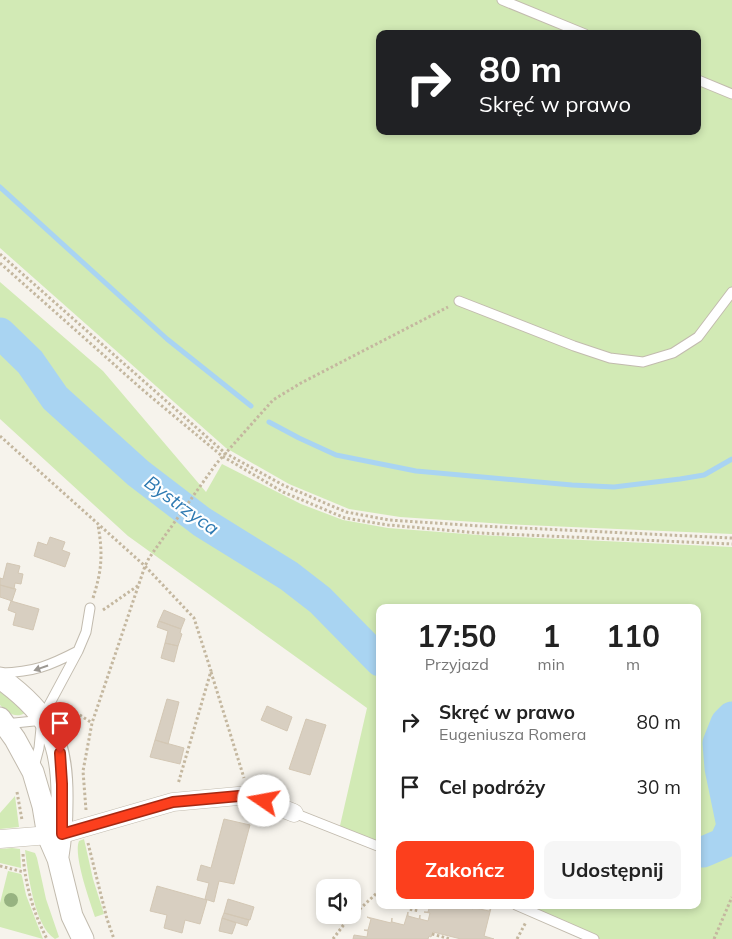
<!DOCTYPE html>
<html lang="pl">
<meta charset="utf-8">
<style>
:root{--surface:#fff;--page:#f6f6f6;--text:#222;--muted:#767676;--accent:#fc3f1d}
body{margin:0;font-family:Mulish,sans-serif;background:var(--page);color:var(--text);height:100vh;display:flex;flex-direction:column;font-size:19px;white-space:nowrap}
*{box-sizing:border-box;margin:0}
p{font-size:16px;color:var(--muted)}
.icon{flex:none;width:28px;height:28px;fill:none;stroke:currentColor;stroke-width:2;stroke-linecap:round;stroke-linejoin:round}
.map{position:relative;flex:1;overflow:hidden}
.drawer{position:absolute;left:376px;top:604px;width:325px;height:305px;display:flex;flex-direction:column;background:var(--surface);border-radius:10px;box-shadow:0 2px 8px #0003}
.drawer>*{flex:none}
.hud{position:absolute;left:376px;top:30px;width:325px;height:105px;border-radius:10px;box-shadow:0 2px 8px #0003;background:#202124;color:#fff;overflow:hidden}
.tools{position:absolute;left:316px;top:879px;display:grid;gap:10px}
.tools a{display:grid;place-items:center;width:45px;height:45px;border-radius:10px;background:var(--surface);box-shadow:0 2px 8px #0003;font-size:25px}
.pin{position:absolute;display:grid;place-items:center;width:42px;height:42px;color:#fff;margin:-51px -21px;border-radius:50% 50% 50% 0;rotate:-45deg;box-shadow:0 0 5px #0007}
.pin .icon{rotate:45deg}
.me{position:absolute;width:55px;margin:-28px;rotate:282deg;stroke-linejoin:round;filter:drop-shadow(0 0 4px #0008)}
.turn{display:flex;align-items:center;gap:18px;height:105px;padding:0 20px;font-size:22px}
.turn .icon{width:65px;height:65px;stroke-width:2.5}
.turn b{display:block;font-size:35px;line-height:42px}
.eta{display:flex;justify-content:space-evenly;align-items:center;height:85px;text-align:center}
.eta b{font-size:30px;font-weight:700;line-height:35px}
.cta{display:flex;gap:10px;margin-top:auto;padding:10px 20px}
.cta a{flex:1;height:58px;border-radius:10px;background:var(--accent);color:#fff;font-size:20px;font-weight:700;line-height:58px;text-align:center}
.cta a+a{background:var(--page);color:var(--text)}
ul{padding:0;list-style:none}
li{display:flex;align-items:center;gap:15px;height:65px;padding:0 20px}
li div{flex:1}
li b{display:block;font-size:19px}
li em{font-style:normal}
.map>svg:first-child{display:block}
.green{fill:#d2eab5;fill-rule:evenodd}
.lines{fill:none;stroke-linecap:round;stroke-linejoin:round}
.stream{stroke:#a9d4f2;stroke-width:5}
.river{stroke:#a9d4f2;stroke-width:31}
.building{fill:#d8cfc1;stroke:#d3c7b4}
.service-casing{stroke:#c2bbae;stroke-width:11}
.minor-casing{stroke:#c2bbae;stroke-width:19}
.tertiary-casing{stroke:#c2bbae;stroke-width:23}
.path{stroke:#c4b79f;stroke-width:3;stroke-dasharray:2.5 2.5;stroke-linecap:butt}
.service{stroke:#fff;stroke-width:9}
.minor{stroke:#fff;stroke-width:18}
.tertiary{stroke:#fff;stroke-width:21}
.tree{fill:#97b381}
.oneway{fill:#9c9892}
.route-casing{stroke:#a42913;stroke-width:12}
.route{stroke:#fc3f1d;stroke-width:9}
.labels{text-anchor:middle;stroke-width:4.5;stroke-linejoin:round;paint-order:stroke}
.water-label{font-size:19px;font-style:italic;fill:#2e7ab2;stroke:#fff}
</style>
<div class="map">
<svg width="732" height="939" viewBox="0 0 732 939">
<rect width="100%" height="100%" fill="#f6f3ec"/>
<path class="green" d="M0 0H732V534L505 524 400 517 349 509 289 484 226 448 0 248ZM380 34H698V131H380Z
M0 282 103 371 206 492 222 464 301 504 343 520 388 528 479 535 732 547V939H590L511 905H698V608H380V848L339 830 367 708 128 536 0 419Z
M0 689 26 711 25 713C15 719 7 712 0 705Z
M15 796 19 827 0 829V813Z
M84 839 93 879 104 914 95 917C90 902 73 855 79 841Z
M12 848 20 849 21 868 0 863V849Z
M25 850 35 853 37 858 46 899 59 937 55 939C34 926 28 873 25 850Z
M8 871 21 874 22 876 26 895 43 939 0 927V903Z"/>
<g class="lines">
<path class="stream" d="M0 187 167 339 251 406
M269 422 299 438 336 455 416 471 572 485 614 487 680 479 704 475 732 459"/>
<path class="river" d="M0 333 30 362 55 398 138 473 202 522 289 576 320 600 380 661
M698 852H703L724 843 732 826 720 768 718 743 726 723 732 717"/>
</g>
<path class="building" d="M50 537 65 542 62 550 70 553 65 567 34 556 38 542 47 545Z
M7 563 20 566 18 573 23 574 21 584 15 583 14 589 0 585V578L3 579Z
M0 585 16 589 12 601 0 597Z
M11 601 39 609 33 630 13 625 16 613 8 610Z
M164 610 185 619 181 629 159 621Z
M159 621 181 629 180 633 182 634 178 646 165 643 168 631 157 627Z
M165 643 178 646 174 662 161 658Z
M167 699 179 702 168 744 155 740Z
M267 706 292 717 287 731 261 720Z
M306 719 326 725 310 775 289 769Z
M155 740 184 748 180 764 150 757Z
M224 819 250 825 234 884 219 881 214 902 205 899 209 883 197 880 201 865 211 868Z
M157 886 207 900 200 924 185 920 182 933 164 928 167 915 150 911Z
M228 899 254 907 250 920 224 913Z
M430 905H462L473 909 475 905V908L489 911 491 908 484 936 494 939H461L433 932 431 937 429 936 428 939H353L354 935 367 937 368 931 364 930H368L371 919 367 917 391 923 392 918V922L404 925 408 912V916L419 919 420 915V919L428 921 430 913 424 912H428Z
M224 913 249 920 247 926 222 918Z
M222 918 236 923 232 934 219 931Z"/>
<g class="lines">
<g class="service-casing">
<path id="service" d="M502 0 585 34
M698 80 732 94
M459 301 574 346 610 358 643 362 673 353 698 337 732 292
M1 673C34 672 49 666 78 651
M5 724 34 721 42 718
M34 767 39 748 42 718 78 651 86 632 90 608
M294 813 380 847
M516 905 594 939"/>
</g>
<g class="minor-casing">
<path id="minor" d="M0 839 62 834 173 802 249 795 294 813"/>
</g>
<g class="tertiary-casing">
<path id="tertiary" d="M0 678C50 714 63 741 62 802 62 821 61 838 58 856
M0 718 15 739 33 772 43 806 48 836 58 859 72 916 83 939"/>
</g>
<path class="path" d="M0 254 225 453 283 485 346 512 389 520 480 526 732 538
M0 263 144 391 222 456 283 492 345 518 388 525 479 533 732 544
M0 436 145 566 194 618 211 671 178 784
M93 598C102 570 103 554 98 525
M103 610 139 585
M211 672 244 778
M63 704 92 723
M17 792 22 820
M86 810 83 771 92 723 145 566 149 558 216 464 273 400 301 383 448 307
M88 843 107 919 114 939
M23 854C25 884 33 912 47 939
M0 866 24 872
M410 905 409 909 419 911
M432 934 450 939
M333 939 345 923 380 890
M517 939 526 922
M714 939 732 897"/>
<use href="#service" class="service"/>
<use href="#minor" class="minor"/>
<use href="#tertiary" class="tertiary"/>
</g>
<circle class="tree" cx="11" cy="900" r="7"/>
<defs><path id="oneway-solid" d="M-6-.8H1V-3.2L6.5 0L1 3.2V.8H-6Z" transform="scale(1.25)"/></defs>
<use class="oneway" href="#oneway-solid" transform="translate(41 668) rotate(161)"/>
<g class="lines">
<g class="route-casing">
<path id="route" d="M60 753 62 784V834L173 802 250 795 264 801"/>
</g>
<use href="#route" class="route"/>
</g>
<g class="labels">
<g class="water-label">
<text transform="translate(182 505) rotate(36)" y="7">Bystrzyca</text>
</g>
</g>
</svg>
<div class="tools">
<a><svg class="icon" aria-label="sound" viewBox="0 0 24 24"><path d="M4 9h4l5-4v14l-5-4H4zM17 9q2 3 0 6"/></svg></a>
</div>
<div class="pin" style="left:60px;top:753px;background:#d93025"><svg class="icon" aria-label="arrive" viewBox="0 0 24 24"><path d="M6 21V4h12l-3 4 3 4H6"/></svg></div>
<svg class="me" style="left:264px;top:801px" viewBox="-20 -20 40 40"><circle r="19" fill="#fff"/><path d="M0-13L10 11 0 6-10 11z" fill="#fc3f1d"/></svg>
<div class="hud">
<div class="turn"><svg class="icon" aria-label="right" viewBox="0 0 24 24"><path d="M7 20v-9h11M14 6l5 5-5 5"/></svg><div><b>80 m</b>Skręć w prawo</div></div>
</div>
<section class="drawer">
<div class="eta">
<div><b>17:50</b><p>Przyjazd</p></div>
<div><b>1</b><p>min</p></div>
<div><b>110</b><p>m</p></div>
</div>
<ul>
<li><svg class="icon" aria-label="right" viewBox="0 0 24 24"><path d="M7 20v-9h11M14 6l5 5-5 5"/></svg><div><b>Skręć w prawo</b><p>Eugeniusza Romera</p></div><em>80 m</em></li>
<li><svg class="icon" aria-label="arrive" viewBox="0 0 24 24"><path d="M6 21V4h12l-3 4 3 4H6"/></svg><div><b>Cel podróży</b></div><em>30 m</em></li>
</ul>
<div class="cta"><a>Zakończ</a><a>Udostępnij</a></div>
</section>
</div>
